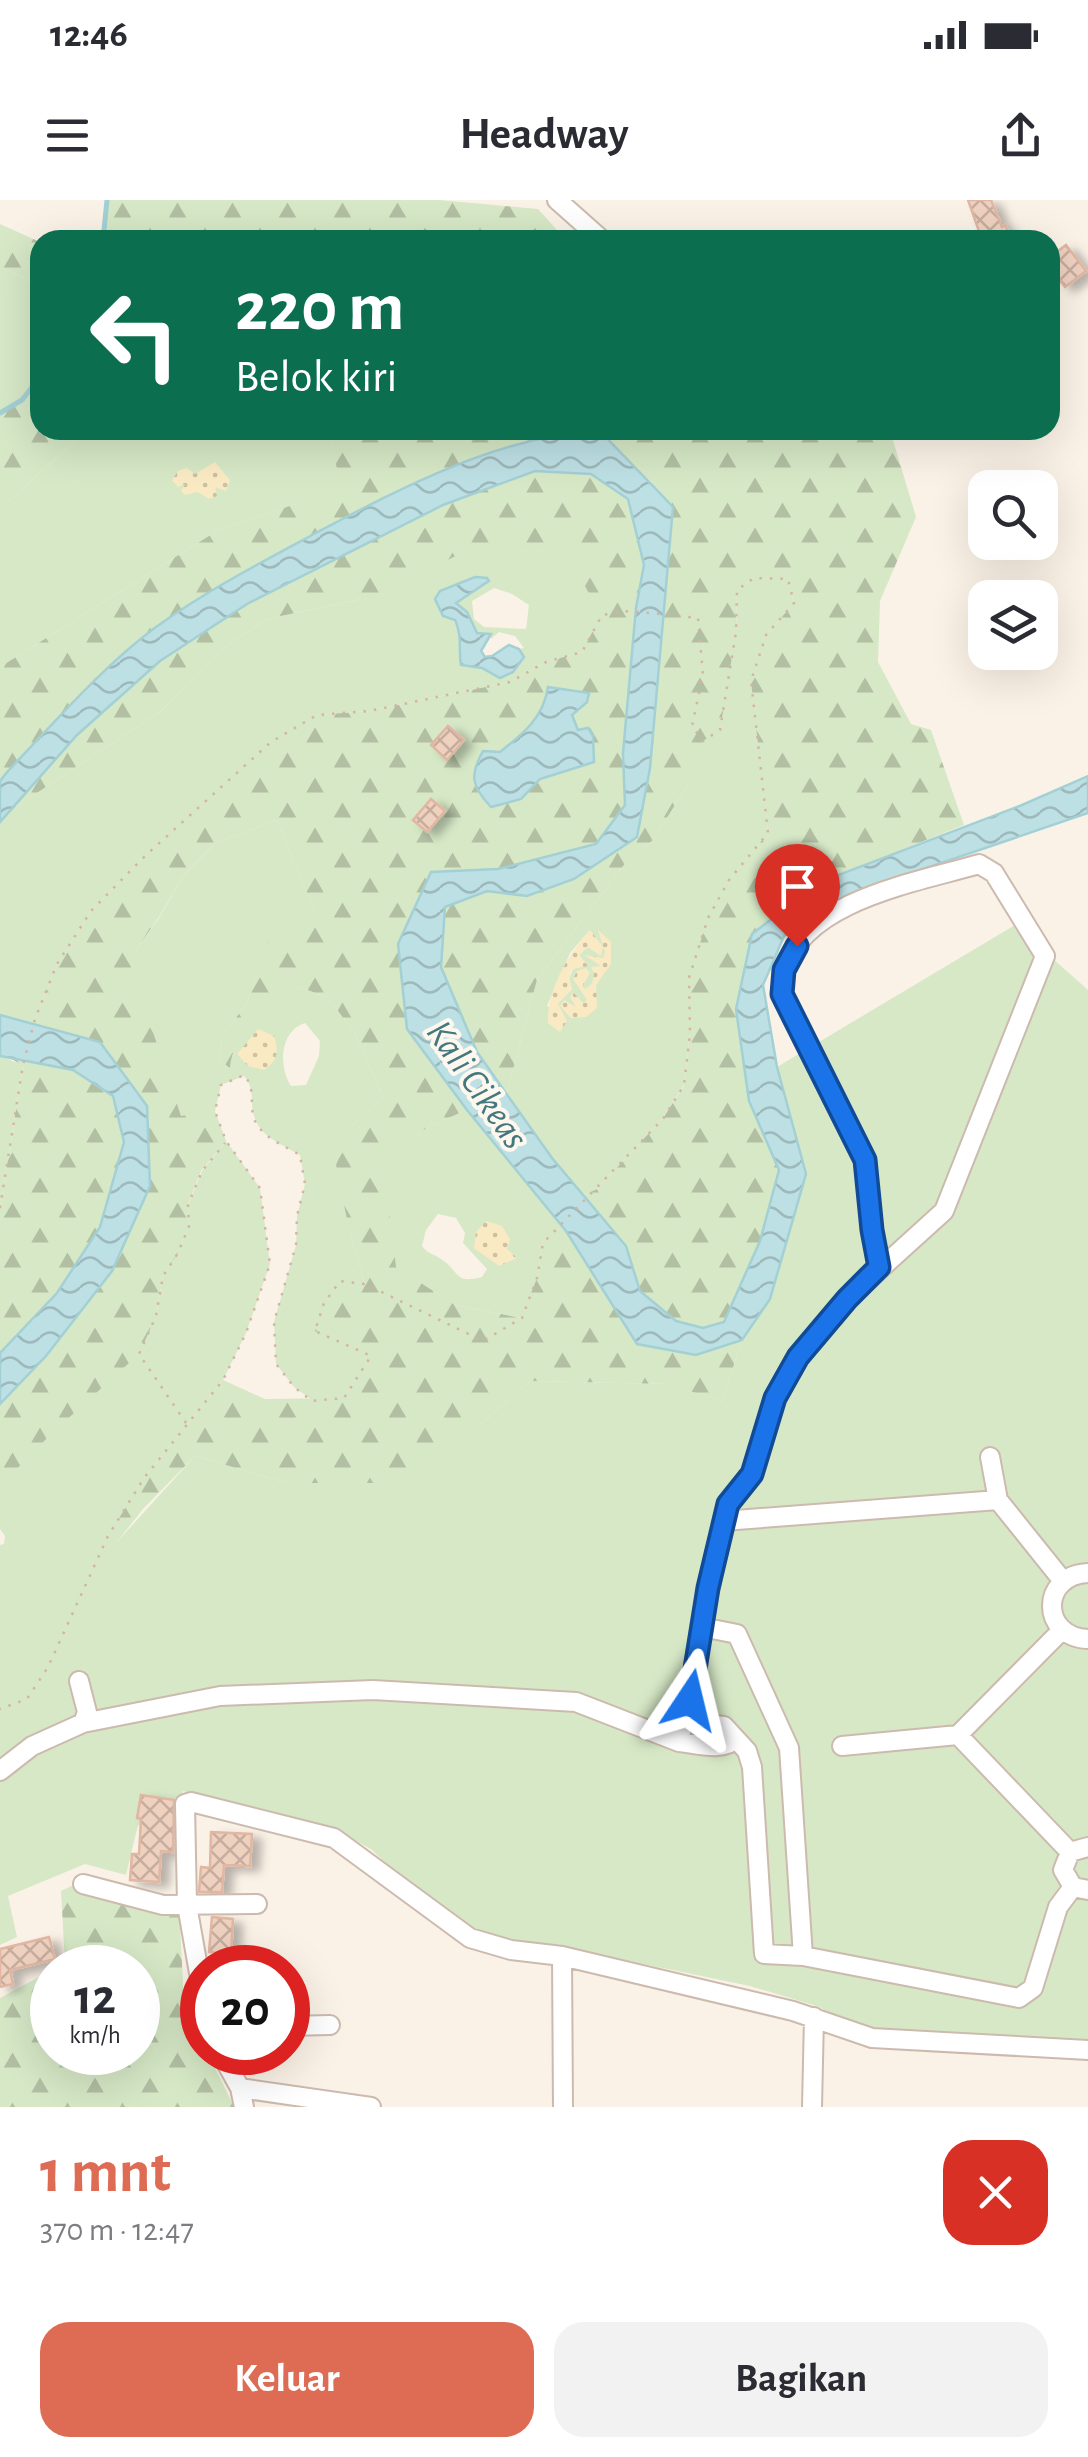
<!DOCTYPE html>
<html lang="id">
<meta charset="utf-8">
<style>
:root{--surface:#fff;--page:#f2f2f3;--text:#2b2b33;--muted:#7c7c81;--accent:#de6b53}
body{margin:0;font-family:"Alegreya Sans",sans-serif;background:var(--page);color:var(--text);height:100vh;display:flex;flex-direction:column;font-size:38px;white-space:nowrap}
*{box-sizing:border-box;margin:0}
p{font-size:32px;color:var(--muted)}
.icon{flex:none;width:55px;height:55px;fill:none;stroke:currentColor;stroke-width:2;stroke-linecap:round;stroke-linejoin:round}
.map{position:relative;height:1907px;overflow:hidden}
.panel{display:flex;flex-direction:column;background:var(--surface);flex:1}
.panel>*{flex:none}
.banner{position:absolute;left:30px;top:30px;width:1030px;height:210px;border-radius:30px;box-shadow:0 10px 40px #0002;background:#0b6e4f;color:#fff;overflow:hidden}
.buttons{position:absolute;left:968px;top:270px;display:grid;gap:20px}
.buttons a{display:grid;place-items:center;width:90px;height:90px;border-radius:20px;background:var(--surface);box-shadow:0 10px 40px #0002;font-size:50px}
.speed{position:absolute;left:30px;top:1745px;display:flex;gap:20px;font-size:50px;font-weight:700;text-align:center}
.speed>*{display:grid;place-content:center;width:130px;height:130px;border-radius:50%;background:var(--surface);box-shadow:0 10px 40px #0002;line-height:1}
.speed small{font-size:25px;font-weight:400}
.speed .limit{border:15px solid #d22;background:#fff;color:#111}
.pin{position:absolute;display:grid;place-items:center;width:85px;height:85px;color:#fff;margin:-102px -42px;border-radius:50% 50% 50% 0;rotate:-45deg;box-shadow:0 0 10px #0007}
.pin .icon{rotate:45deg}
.me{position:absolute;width:110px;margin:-55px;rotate:10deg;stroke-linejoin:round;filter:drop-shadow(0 0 8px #0008)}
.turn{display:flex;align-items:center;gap:35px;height:210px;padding:0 40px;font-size:45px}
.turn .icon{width:130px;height:130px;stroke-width:2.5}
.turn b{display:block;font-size:70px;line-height:85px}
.round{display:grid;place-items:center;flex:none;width:105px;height:105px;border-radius:30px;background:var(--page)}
.headline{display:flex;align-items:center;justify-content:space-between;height:170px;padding:0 40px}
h1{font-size:60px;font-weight:700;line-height:75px;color:var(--accent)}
.action{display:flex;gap:20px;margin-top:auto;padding:20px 40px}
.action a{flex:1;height:115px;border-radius:30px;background:var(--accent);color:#fff;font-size:40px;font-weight:700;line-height:115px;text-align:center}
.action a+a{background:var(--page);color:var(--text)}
.status{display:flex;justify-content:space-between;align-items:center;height:70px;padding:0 50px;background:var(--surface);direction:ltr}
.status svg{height:28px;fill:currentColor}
header{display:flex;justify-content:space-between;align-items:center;height:130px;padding:0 40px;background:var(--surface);font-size:45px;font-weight:700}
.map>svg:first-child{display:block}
.green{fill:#d6e8c6;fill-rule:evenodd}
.forest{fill:url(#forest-firs);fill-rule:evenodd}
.sand{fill:url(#sand-dots)}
.water{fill:url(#water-waves);stroke:#a3d0d5;stroke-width:2.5}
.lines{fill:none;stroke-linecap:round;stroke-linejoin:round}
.stream{stroke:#a3d0d5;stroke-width:5}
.building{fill:url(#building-cross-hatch);stroke:#e1b6a2;stroke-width:2.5;filter:url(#shadow)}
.minor-casing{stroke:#cdbaae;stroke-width:22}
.path{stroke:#d4b4a3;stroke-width:2.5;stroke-dasharray:2.5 8;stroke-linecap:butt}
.minor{stroke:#fff;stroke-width:18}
.route-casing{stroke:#114b97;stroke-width:25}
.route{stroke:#1a73e8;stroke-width:18}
.labels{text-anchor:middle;stroke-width:8;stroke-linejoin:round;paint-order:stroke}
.water-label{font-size:38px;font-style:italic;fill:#44787f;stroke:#fef7ee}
</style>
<div class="status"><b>12:46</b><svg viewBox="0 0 49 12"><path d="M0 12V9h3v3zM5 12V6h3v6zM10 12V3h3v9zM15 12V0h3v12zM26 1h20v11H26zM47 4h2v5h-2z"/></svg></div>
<header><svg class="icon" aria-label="menu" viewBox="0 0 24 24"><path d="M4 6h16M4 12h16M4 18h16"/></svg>Headway<svg class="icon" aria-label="share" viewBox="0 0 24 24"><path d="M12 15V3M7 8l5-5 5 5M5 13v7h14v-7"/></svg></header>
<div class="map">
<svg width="1088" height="1907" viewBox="0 0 1088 1907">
<defs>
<pattern id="forest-firs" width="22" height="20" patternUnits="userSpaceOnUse" patternTransform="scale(2.5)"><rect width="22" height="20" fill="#d6e8c6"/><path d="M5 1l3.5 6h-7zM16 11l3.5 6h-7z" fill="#b2bfa3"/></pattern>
<pattern id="sand-dots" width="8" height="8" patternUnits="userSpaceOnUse" patternTransform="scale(2.5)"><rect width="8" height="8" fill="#f9eac4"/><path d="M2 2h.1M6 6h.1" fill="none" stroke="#cec1a1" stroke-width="1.8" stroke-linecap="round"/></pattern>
<pattern id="water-waves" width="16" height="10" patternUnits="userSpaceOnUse" patternTransform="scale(2.5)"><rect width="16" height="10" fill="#bde0e4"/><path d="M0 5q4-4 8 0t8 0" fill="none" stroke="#9eb9bb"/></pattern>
<pattern id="building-cross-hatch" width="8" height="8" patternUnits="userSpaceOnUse" patternTransform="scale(2.5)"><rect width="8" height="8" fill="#efd1c0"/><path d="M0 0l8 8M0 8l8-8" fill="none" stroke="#c6ad9e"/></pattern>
<filter id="shadow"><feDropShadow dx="9" dy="5" stdDeviation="5" flood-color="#0004"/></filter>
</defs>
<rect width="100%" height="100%" fill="#fbf2e7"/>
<path class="green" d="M0 70H7L40 85V177L22 200 0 213Z
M87 230H329L342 289 220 329 0 467V309Z
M477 344 531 351 565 349 602 415 582 452 546 462 510 482 369 511 317 515 205 603 145 656 91 711 57 764 35 819 29 823 0 815V622L8 612 160 512 228 445 267 419 361 399H397L402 383ZM483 384C474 393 463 394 456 403L467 412 477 433 491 434V439L499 432 515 436 524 448 519 449 524 457 500 478C461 456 459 428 440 391ZM494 388 512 394 529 405 526 429 484 427 474 419 472 401Z
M754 378 788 379 794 403 766 435 764 592 768 633 729 680 690 834 684 885 662 919 597 989 584 995 552 958 507 892 537 780 623 666 653 640 687 586 736 432 737 390ZM589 731 600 755 588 747 579 755 587 765 573 769 569 779 572 789 557 804 561 813 547 806 570 753Z
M277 620 314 712 268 743 247 803 221 838 219 860 230 867C232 831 273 806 300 787L328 798 354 832 383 896 351 927 350 1034 365 1084 371 1156 344 1198 312 1200 294 1187 276 1164 274 1122 296 1045 297 1016 305 984 300 955C285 946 263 938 256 921 248 904 257 891 244 876L221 885 215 911 181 917 128 761 159 718 184 675 217 642ZM305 823 320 841 319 856 306 885 291 886C278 866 280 831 305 823Z
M1015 725 1088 790V1844L853 1829 820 1807 750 1786 619 1759 504 1742 469 1727 400 1677 371 1649 338 1631 183 1591 177 1627 138 1625 126 1675 85 1664 8 1696 17 1737 0 1745V1345L4 1344 5 1336 0 1329V1286L156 1116 163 1076 178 1053 189 1026 188 1005 202 971 226 941 260 988 270 1064 246 1133 223 1180 144 1278 117 1342 195 1256 287 1283 481 1224 530 1181 668 1184 722 1201 742 1140 770 1099 806 974 777 867Z
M0 856 23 865 0 1008Z
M467 910 559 1022 557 1030 543 1043 537 1078 522 1118 455 1105 395 1067 382 962 429 926ZM438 1014 456 1018 465 1033 463 1043 487 1069 482 1077C455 1084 460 1073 444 1061 435 1054 429 1055 422 1046L426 1030Z"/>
<path class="forest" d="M107 0H439L538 9 566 40H103Z
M0 24 40 42V85L7 70H0Z
M40 177V230H87L0 309V213L22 200Z
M329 230H594L498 249 153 430 71 505 0 581V467L220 329 341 289Z
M599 230H890L916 317 880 401 878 462 911 524 931 530 964 625 820 682 752 734 749 901 779 969 760 1041 724 1122 703 1128 676 1121 640 1091 626 1046 584 995 597 989 662 919 684 886 690 834 689 778 708 718 729 680 768 633 751 481 766 435 794 403 788 380 754 378 737 390 736 432 720 530 703 541 687 586 653 640 623 666 537 780 507 892 477 852 441 767 445 707 487 691 527 696 637 637 650 568 673 307Z
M535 271 591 274 629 299 644 365 636 408 623 553 625 605 596 644 498 669 431 672 407 829 467 910 429 926 383 962 396 1067 455 1105 521 1118 537 1078 543 1043 556 1030 559 1022 696 1155 742 1140 722 1201 667 1184 530 1181 481 1224 386 1283H287L195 1256 143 1309 117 1342 108 1336 144 1278 223 1180 265 1199 344 1198 370 1157 315 1131 324 1103 340 1081 365 1084 350 1034 336 965 351 927 383 896 354 832 328 798 300 787C273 807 232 831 230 868L219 860 221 838 247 803 268 742 314 712 277 620 217 642 184 675 159 717 129 760 181 916 215 911 226 941 201 971 188 1004 189 1026 178 1053 163 1076 156 1116 139 1154 52 1233 0 1286V1204L46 1156 112 1071 150 986 147 906 100 842 29 823 35 819 57 764 91 711 145 656 271 542 317 515 369 511 510 482 546 462 582 452 601 415 565 350 531 351 477 345 403 383 397 399H361L267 419 228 445 160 512 8 612 77 535 160 461 247 404 443 305ZM548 487 589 493 587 502 571 514 578 531 563 570 540 579 521 599 483 551 499 552C522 534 544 517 548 487Z
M12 859 73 870 113 897 124 942 100 1028 57 1093 0 1153V1008L23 866Z
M88 1678 179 1703 184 1805 202 1842V1852L208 1853 234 1907H0V1798L52 1770V1852H138V1768L58 1767 65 1763 61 1691Z"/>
<path class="sand" d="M215 262 230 280 226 291 215 287 217 296 209 299 198 292 185 295 181 291 185 284 178 287 172 280 178 271 187 268 195 274Z
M590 730 603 747 601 756 588 747 579 755 588 766 572 769 569 779 572 788 558 804 567 821 560 832 548 823C547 789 568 755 590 730Z
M598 730 611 742V764L596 785 597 808 586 817 571 818 560 806 564 800 576 807 570 797 573 792 583 803 587 800 573 779 577 771 586 768 590 773 583 785 585 789 592 784 594 774 591 767 601 766 584 755 603 758 605 752Z
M258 829 274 836C279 852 278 860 264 870L248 866 237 854Z
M486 1021 502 1026 510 1039 507 1049 517 1058 499 1066 474 1048 476 1032Z"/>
<path class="water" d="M599 230 673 307 650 568 637 637 574 679 527 696 487 691 445 707 441 767 477 852 552 958 626 1046 640 1091 676 1121 703 1128 724 1122 760 1041 779 970 749 901 736 809 752 734 820 682 1022 605 1088 576V613L847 695 784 736 763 785 777 867 806 974 770 1099 742 1140 696 1155 637 1144 566 1031 467 910 407 829 398 744 431 672 498 669 596 644 625 605 623 553 636 408 644 365 628 299 591 274 535 271 443 305 247 404 160 461 77 535 0 622V581L8 571C55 522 102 467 156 427 206 391 260 363 314 334 403 287 497 237 599 230Z
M475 377 487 378 489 381 456 403 467 412 477 433 491 434 481 451 485 457 492 456 509 445 519 449 524 457 513 472 500 478 482 468 461 465C458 447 463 439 455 420L443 416 435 399 440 391Z
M548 487 589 493 587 502 572 515 578 530 588 528 593 536 594 562 540 579 521 599 491 607C472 587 469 576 483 551L500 552C523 534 544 517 548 487Z
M0 815 100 842 147 906 150 986 112 1071 46 1156 0 1204V1153L57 1093 100 1027 124 942 113 896 73 870 0 856Z"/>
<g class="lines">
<path class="stream" d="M103 40 107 0
M0 213 22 200 40 177"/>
</g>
<path class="building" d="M968 0H991L1002 27 1005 25 1012 40H975L981 37Z
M1066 45 1086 71 1065 87 1050 67V57Z
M448 526 464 540 447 560 431 545Z
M431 599 445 611 427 632 413 620Z
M141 1595 174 1600 173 1652 161 1651 159 1682 130 1680 132 1654H139L141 1619 137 1618Z
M211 1632 252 1634 250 1666 224 1665 222 1692H199L201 1667 210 1668Z
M212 1717 233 1719 231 1754 209 1752Z
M49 1737 55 1759 10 1770 13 1784 0 1787V1749Z"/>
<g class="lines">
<g class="minor-casing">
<path id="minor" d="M557 0 602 40
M990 1257 998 1300 1063 1381
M723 1321 998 1300
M1088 1373C1040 1375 1040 1437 1088 1439
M702 1427 737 1434 789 1548 803 1756
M685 1522 724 1526 747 1551 752 1567 764 1754 803 1756 1019 1798 1033 1788 1058 1707 1073 1687
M83 1523 220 1496 373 1490 576 1502 679 1542 723 1321 728 1304 752 1274 775 1198 798 1157 847 1099 944 1011 1045 756 994 673 979 664C919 682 804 700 784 770 782 777 783 786 782 794L865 960 872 1030 879 1067
M958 1535 1070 1652
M679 1542C697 1544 723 1552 736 1539
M842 1546 958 1535 1062 1430
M0 1571 32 1546 83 1523 87 1512 79 1481
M1088 1647 1070 1652 1063 1670 1073 1687 1088 1690
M83 1684 163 1705 257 1704
M562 1756 563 1907
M202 1790 187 1705 185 1604 191 1602 334 1638 470 1738 511 1750 562 1756 793 1811 872 1838 1088 1850
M288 1826 330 1825
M220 1852 240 1888 244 1907
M240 1888 371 1907
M812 1907 814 1817"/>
</g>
<path class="path" d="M0 1008 23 865 35 819 57 764 91 711 145 656 271 542 317 515 369 511 510 482 546 462 582 452 602 415 629 411 698 418 703 475 692 526 703 541 720 530 736 432 737 390 754 378 788 379 794 403 766 435 751 481 768 633 729 680 708 718 689 778 690 834 684 885 663 919 543 1043 537 1078 522 1118 483 1141 365 1084 340 1081 324 1103 315 1131 371 1156 344 1198 312 1201 294 1187 276 1164 274 1122 296 1045 297 1016 305 984 300 955C285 946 263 938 255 921 248 904 257 890 244 875L221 885 215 911 226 941 260 988 270 1064 246 1133 223 1180 144 1278 108 1336 48 1467 27 1499 0 1509
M186 1223 139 1154 156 1116 163 1076 178 1053 189 1026 188 1005 202 971 225 943"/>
<use href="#minor" class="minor"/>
</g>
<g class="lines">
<g class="route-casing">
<path id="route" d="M690 1500 708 1388 728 1304 752 1274 775 1198 798 1157 847 1099 879 1067 872 1030 865 960 782 794 784 770 797 746"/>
</g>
<use href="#route" class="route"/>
</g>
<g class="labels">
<g class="water-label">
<text transform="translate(478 884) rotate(55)" y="13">Kali Cikeas</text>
</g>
</g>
</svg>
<div class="buttons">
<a><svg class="icon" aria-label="search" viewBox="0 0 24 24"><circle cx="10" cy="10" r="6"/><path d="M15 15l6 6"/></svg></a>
<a><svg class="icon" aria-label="layers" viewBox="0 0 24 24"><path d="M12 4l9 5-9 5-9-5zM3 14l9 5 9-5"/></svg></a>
</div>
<div class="speed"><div>12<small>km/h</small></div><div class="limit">20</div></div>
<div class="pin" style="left:797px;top:746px;background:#d93025"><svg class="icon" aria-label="arrive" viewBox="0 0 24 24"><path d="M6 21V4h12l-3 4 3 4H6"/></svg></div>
<svg class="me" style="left:690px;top:1500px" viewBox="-20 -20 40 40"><path d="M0-17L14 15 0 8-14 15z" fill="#1a73e8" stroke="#fff" stroke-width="4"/></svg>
<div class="banner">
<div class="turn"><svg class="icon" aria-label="left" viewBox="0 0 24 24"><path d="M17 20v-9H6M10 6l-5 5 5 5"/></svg><div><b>220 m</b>Belok kiri</div></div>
</div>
</div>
<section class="panel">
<div class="headline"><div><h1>1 mnt</h1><p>370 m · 12:47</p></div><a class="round" style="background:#d93025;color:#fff"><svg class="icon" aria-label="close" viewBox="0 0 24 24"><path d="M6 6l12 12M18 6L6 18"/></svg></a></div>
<div class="action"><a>Keluar</a><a>Bagikan</a></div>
</section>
